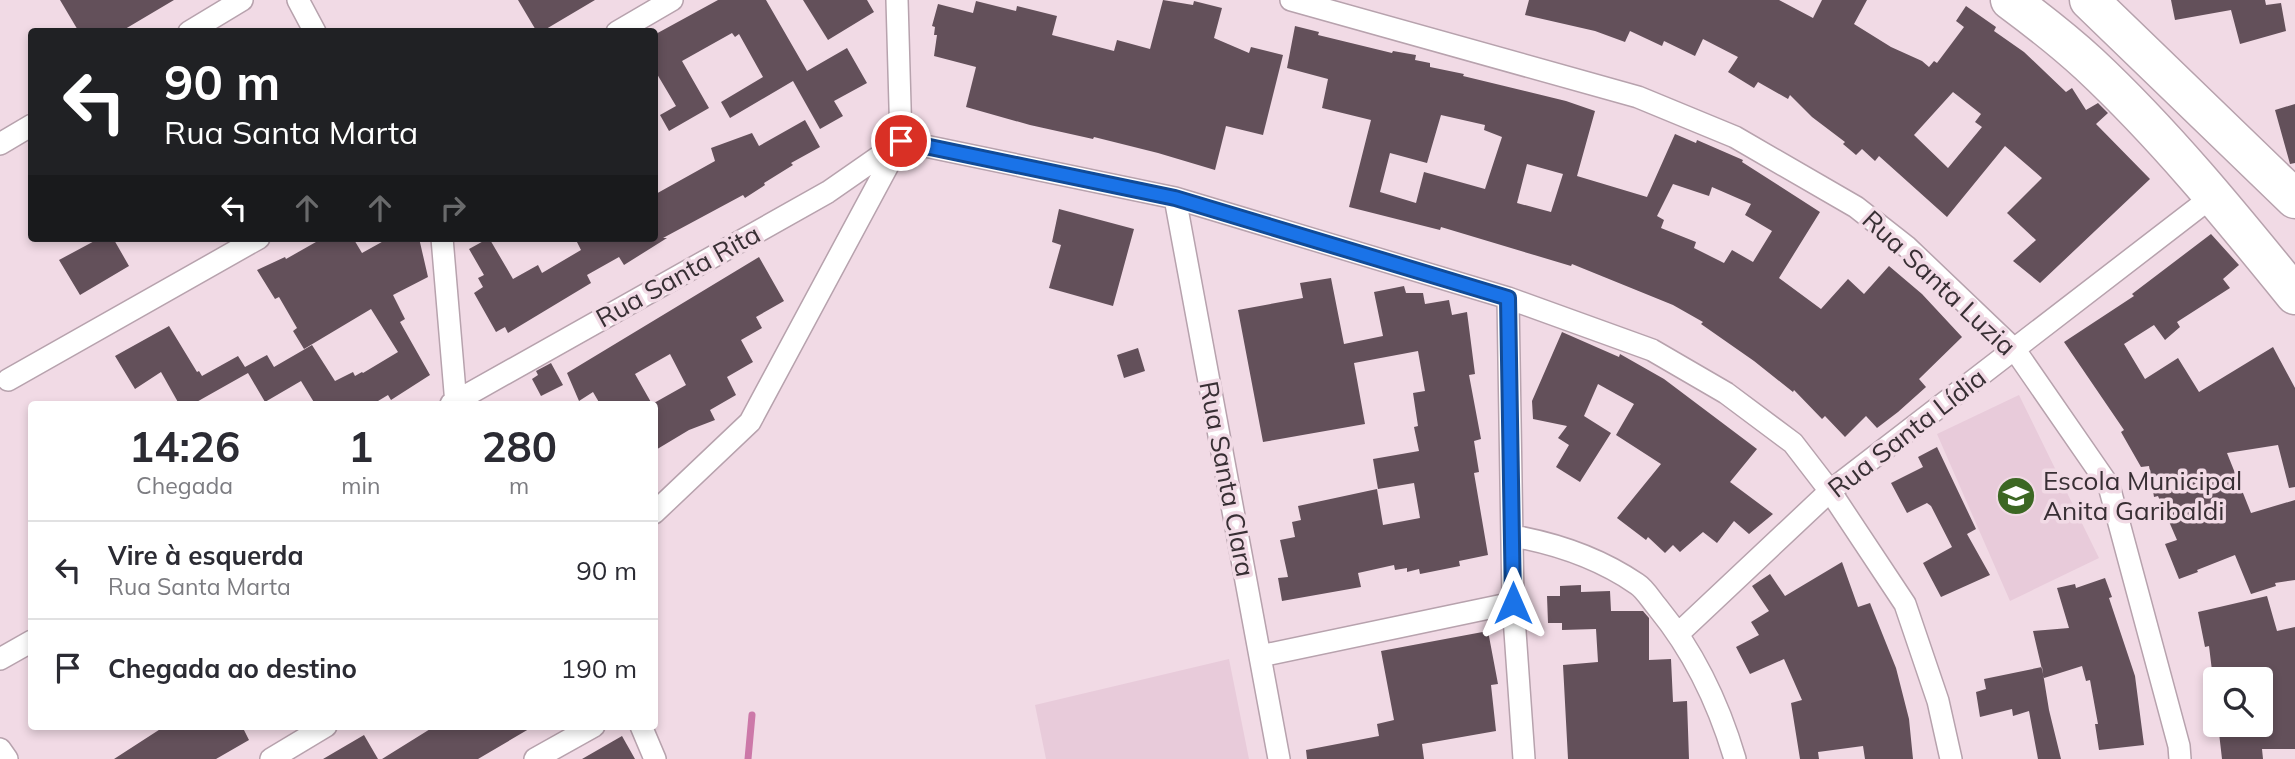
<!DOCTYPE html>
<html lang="pt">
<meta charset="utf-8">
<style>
:root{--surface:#fff;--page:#f7f7f7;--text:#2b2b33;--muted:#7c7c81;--line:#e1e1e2}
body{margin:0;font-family:Mulish,sans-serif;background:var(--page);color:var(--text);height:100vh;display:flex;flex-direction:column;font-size:26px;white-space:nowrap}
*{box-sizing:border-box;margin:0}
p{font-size:23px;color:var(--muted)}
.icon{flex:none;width:38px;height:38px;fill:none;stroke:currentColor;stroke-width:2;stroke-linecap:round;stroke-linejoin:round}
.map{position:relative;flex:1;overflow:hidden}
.side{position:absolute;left:28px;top:401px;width:630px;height:329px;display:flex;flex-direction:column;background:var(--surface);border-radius:7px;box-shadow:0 4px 10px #0003}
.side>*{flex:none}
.guide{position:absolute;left:28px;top:28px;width:630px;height:214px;border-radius:7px;box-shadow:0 4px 10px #0003;background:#202124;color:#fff;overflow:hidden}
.buttons{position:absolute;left:2203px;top:667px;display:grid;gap:14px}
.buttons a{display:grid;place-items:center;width:70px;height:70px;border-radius:7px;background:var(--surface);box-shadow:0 4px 10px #0003;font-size:35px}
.pin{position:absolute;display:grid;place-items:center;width:60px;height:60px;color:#fff;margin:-30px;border:4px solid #fff;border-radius:50%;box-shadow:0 2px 7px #0007}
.me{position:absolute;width:77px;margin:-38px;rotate:0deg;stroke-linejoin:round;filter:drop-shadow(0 0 5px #0008)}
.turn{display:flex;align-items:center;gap:24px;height:147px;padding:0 21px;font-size:32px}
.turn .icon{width:91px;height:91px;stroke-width:2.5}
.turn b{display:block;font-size:49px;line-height:60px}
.lanes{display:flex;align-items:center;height:66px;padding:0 21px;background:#0003;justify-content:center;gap:35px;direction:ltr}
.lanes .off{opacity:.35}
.eta{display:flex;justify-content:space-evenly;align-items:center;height:119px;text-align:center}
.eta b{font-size:42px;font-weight:700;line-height:49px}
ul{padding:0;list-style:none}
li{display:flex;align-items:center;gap:21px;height:98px;padding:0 21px;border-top:2px solid var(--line)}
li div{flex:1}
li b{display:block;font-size:26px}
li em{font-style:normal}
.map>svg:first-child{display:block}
.built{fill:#e8cbda}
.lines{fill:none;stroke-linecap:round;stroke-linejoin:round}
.stream{stroke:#cc78a8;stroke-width:7}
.building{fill:#63505a;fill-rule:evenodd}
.street-casing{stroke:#b7a2ad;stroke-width:24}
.highway-casing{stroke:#b7a2ad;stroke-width:41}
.street{stroke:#fff;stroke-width:21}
.highway{stroke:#fff;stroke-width:38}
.route-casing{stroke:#114b97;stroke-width:18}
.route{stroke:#1a73e8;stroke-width:12}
.labels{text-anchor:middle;stroke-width:7;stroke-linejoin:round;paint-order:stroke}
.street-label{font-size:26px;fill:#382f34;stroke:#f1dae5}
.poi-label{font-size:26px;fill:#382f34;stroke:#f1dae5;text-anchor:start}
</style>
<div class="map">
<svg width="2295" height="759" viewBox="0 0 2295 759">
<rect width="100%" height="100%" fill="#f1dae5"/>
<path class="built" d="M2019 395 2099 558 2010 601 1937 434Z
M1229 659 1249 759H1046L1035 705Z"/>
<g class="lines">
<path class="stream" d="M748 759 752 715"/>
</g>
<path class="building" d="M60 0H174L120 32H79Z
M518 0H595L541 32H537Z
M718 0H766L807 71 847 48 867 83 834 101 843 116 820 129 793 81 730 118 721 102 763 77 739 34 735 37 732 33 682 61 709 108 669 131 660 115 676 106 654 69V35Z
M803 0H867L874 12 828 40Z
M1163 0 1193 5 1194 1 1222 8 1214 38 1249 53 1251 47 1283 55 1263 135 1226 126 1215 170 1158 153 1094 137 1093 139 1030 125 966 107 976 67 934 56 937 35H934L935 27 932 26 938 4 973 13 976 1 1016 11 1017 6 1057 16 1052 35 1114 51 1117 40 1150 49Z
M1529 0H1779L1813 18 1822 0H1867L1854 24 1891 47 1922 61 1929 67 1934 61 1937 63 1964 27 1956 21 1966 6 1996 27 1994 31 2024 52 2066 92 2072 88 2086 110 2098 103 2108 113 2096 124 2150 179 2040 283 2013 261 2036 240 2007 213 2042 178 2005 146 1947 217 1879 156 1875 161 1862 149 1856 155 1843 144 1845 142 1812 117 1790 95 1788 99 1758 82 1754 88 1728 72 1738 57 1703 39 1695 56 1664 41 1662 46 1630 31 1625 42 1595 31 1525 15ZM1953 92 1981 114 1975 122 1982 127 1948 168 1914 135Z
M2171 0H2265L2266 5 2281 3 2286 31 2240 44 2231 10 2175 20Z
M1295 26 1319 32 1318 35 1392 53 1393 51 1416 55 1415 60 1430 63V67L1464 74 1463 76 1566 101 1595 111 1577 176 1647 197 1675 134 1696 143 1697 140 1743 160 1742 162 1820 212 1779 278 1821 309 1848 279 1864 294 1889 266 1922 294 1962 337 1919 379 1926 387 1898 412 1877 428 1866 416 1845 437 1825 416 1822 419 1794 390 1793 392 1754 361 1701 324 1703 322 1673 305 1572 264 1571 266 1441 227 1440 230 1349 207 1371 120 1322 108 1328 79 1287 68ZM1441 115 1485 125 1484 130 1502 137 1485 189 1424 172 1416 203 1380 192 1390 153 1427 163ZM1527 164 1563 174 1551 212 1517 203ZM1673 184 1709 196 1712 187 1751 204 1745 215 1772 231 1753 262 1732 250 1724 263 1694 248 1696 242 1661 228 1664 220 1657 216Z
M2295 104V163L2290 164 2275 110Z
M805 120 820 147 791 163 793 165 764 183 765 185 745 198 743 195 663 238H667L624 265 619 257 587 275 591 283 508 333 505 327 496 332 474 293 483 287 478 278 484 275 469 249 489 238 513 279 538 265 542 273 581 250 575 238H654V195L715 161 711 148 752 133 759 146Z
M1059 209 1134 229 1113 306 1049 288 1061 245 1052 242Z
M2211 234 2239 265 2223 279 2230 288 2177 322 2180 327 2165 340 2154 325 2124 344 2145 379 2178 358 2199 392 2273 347 2295 388V487L2289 488 2278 445 2227 453 2251 513 2295 500V580L2275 583 2276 586 2251 594 2235 555 2197 570 2198 572 2179 579 2165 544 2177 540 2158 496 2154 497 2149 466 2141 467 2121 432 2124 430 2064 342 2134 296 2132 294Z
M100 238H113L129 266 80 295 59 260Z
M323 238H353L362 253 389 238H419L428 277 393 295 405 319 400 322 430 375 391 400 388 395 373 404H315L301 381 265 402 248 373 193 404H179L161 372 135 389 115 356 169 326 197 372 199 371 202 376 238 356 245 367 267 355 274 367 312 345 335 381 353 372 355 376 362 372 363 373 398 352 371 309 304 349 293 331 297 328 279 297 275 299 257 270 285 257 286 259Z
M759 257 784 301 756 317 762 328 741 340 753 362 727 377 736 395 710 410 715 420 689 430 654 451V403L686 385 670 354 635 374 652 404H600L593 392 579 401 567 373Z
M1331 278 1344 344 1383 336 1374 292 1404 286 1406 293H1423L1425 304 1449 300 1452 315 1467 312 1475 374 1469 375 1481 439 1474 441 1479 472 1474 473 1488 555 1459 561 1460 566 1420 574 1419 569 1407 572V568L1395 570 1394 565 1358 573 1361 587 1282 601 1278 578 1288 577 1280 540 1295 537 1292 522 1301 520 1298 506 1377 489 1383 525 1420 518 1414 483 1378 489 1373 459 1419 451 1414 427 1418 426 1413 393 1425 391 1418 351 1354 363 1365 424 1263 442 1238 310 1303 298 1300 283Z
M1562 332 1619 357 1620 354 1664 379 1757 449 1730 482 1773 514 1749 534 1734 521 1717 543 1703 532 1680 552 1673 545 1665 553 1648 537 1646 540 1617 518 1661 464 1616 435 1634 404 1598 384 1584 416 1611 433 1580 482 1556 467 1569 445 1558 438 1567 426 1533 419 1532 401Z
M1138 348 1145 371 1124 378 1117 355Z
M551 363 563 385 541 396 532 379 538 375 536 371Z
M1937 447 1976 529 1967 534 1990 575 1941 597 1923 563 1952 547 1931 506 1927 503 1907 513 1891 483 1923 467 1918 457Z
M1842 562 1858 607 1870 603 1896 668 1909 719 1913 759H1865L1863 746 1818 752 1819 759H1800L1791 703 1802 700 1784 659 1750 674 1736 647 1759 635 1751 622 1769 611 1752 586 1770 574 1785 596Z
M2105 578 2112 597 2109 598 2135 676 2144 745 2099 750 2095 724H2098L2090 680 2086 681 2082 666 2044 678 2033 631 2069 628 2057 588 2075 584 2076 588Z
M1581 585V592L1610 591 1611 611H1643L1649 618V660L1671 659 1673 702 1687 701 1689 759H1568L1563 665 1598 662 1596 629 1562 630V623H1548L1547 596H1560V586Z
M2267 596 2277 631 2295 627V749H2262L2263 759H2222L2218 724H2261V679H2213L2209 646 2205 647 2198 612Z
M1488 631 1498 684 1491 685 1496 731 1422 744 1424 759H1307L1306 750 1379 736 1377 724 1394 720 1381 651Z
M2042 667 2049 710 2061 759H2038L2029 711 2013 716 2012 709 1980 717 1976 692 1986 689 1984 679Z
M165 726H242L249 740 216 759H114Z
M435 726H534L478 759H382Z
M364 735 378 759H323Z
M622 736 635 759H582Z"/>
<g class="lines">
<g class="street-casing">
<path id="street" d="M298 0 315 32
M1291 0 1638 97 1735 137 1856 207 1907 247 2015 350 2109 486 2179 746 2180 759
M189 32 242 0
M617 32 672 0
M901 141 1175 198 1508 298 1652 350 1726 393 1793 443 1830 491 1905 604 1938 701 1951 759
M0 144 32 125
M1175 198 1279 759
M442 238 456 404
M1508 298 1513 603 1524 759
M8 380 259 238
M451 404 828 192 897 144
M654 513 750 422 901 141 897 0
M1513 536C1558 544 1599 558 1637 584 1645 589 1651 600 1658 608 1694 652 1719 705 1735 759
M1679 633 1830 491 2213 196
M1260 656 1513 603
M0 659 32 641
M641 726 655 759
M0 749 7 759
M271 759 326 726
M535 759 594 726"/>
</g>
<g class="highway-casing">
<path id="highway" d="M2010 0C2037 20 2064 41 2089 64 2164 134 2230 215 2295 295
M2089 0 2295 199"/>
</g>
<use href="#street" class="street"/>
<use href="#highway" class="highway"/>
</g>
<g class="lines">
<g class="route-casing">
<path id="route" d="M901 141 1175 198 1508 298 1513 603"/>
</g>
<use href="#route" class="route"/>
</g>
<defs>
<g id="school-disc" transform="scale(2.0125)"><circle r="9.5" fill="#3c6723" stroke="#f1dae5"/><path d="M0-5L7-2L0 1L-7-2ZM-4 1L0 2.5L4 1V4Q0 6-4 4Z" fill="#fff"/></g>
</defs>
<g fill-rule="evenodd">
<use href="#school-disc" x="2016" y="496"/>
</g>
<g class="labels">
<g class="street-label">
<text transform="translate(678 276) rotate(-29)" y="9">Rua Santa Rita</text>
<text transform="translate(1939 283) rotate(43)" y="9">Rua Santa Luzia</text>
<text transform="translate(1907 433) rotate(-38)" y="9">Rua Santa Lídia</text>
<text transform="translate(1227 479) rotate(79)" y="9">Rua Santa Clara</text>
</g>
<g class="poi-label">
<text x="2043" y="490">Escola Municipal<tspan x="2043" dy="30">Anita Garibaldi</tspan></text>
</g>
</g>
</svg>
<div class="buttons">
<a><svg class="icon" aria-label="search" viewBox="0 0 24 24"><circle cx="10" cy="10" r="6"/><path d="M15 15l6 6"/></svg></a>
</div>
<div class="pin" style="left:901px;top:141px;background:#d93025"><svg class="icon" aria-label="arrive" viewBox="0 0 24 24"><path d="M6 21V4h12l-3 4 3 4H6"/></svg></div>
<svg class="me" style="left:1513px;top:603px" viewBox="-20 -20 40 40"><path d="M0-17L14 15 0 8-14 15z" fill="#1a73e8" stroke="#fff" stroke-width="4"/></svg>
<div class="guide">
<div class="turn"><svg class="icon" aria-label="left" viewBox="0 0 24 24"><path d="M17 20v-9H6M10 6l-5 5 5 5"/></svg><div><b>90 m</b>Rua Santa Marta</div></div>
<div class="lanes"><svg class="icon" aria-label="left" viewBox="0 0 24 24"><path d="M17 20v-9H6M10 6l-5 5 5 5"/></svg><svg class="icon off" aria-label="ahead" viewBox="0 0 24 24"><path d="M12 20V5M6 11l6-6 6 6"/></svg><svg class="icon off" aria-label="ahead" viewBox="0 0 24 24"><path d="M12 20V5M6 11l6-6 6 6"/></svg><svg class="icon off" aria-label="right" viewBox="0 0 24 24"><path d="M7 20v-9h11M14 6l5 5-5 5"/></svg></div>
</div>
<section class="side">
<div class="eta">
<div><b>14:26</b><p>Chegada</p></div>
<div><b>1</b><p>min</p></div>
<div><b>280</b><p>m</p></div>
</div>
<ul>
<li><svg class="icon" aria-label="left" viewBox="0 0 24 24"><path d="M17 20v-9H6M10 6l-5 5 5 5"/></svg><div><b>Vire à esquerda</b><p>Rua Santa Marta</p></div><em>90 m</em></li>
<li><svg class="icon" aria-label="arrive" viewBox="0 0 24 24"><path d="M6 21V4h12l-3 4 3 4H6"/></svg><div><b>Chegada ao destino</b></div><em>190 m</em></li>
</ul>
</section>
</div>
